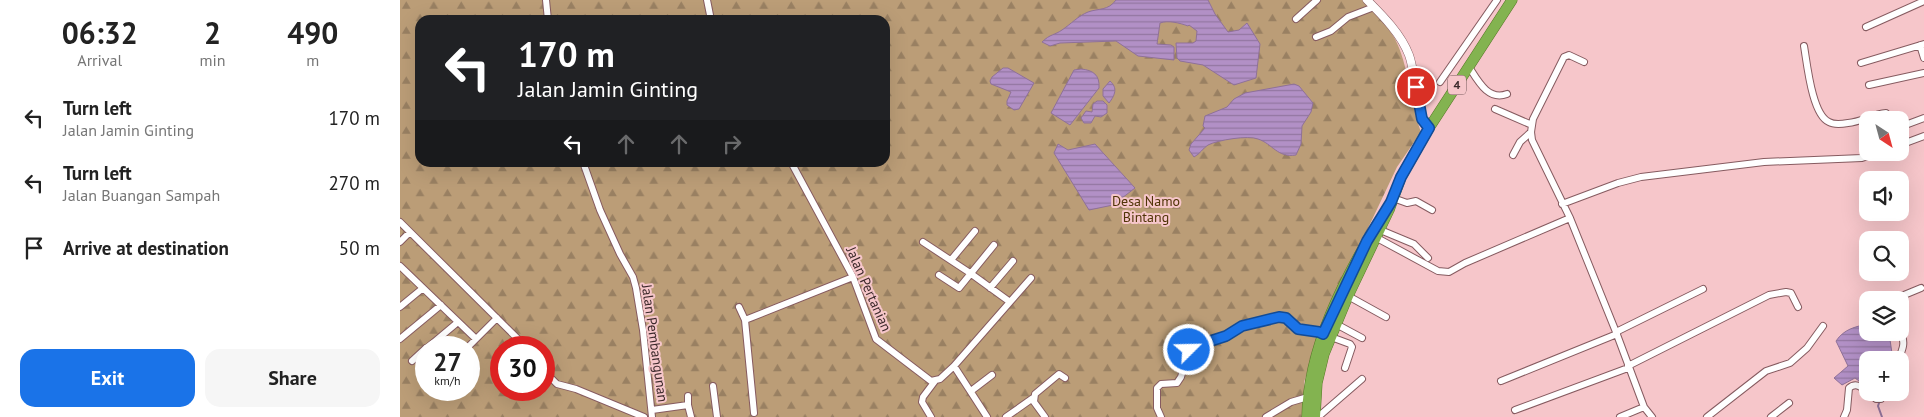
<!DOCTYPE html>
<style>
:root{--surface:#fff;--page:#f6f6f6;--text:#222;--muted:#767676;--accent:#1a73e8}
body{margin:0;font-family:"PT Sans",sans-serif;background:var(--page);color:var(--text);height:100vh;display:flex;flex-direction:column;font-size:19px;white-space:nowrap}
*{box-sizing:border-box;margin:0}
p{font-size:16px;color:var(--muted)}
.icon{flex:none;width:28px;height:28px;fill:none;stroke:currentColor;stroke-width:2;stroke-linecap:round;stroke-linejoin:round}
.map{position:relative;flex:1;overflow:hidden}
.details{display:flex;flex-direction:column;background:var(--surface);width:400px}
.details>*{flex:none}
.guide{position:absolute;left:15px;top:15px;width:475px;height:152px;border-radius:15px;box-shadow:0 5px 20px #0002;background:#202124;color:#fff;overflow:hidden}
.needle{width:32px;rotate:144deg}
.buttons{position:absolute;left:1459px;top:111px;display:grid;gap:10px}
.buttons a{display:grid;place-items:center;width:50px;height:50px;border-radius:10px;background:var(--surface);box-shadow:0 5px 20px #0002;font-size:25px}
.speed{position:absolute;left:15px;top:336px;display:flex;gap:10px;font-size:25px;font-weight:700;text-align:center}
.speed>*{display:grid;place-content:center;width:65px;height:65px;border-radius:50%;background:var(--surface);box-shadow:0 5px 20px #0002;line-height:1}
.speed small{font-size:12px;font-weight:400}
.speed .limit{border:8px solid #d22;background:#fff;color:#111}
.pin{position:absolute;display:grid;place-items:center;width:42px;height:42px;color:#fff;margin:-21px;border:2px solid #fff;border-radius:50%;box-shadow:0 1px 5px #0007}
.me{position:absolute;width:55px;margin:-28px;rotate:67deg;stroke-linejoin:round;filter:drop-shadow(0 0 4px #0008)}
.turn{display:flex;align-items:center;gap:18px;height:105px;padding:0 20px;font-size:22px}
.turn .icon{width:65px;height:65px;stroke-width:2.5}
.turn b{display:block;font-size:35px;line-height:42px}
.lanes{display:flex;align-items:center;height:48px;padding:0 20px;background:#0003;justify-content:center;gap:25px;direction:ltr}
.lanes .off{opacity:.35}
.eta{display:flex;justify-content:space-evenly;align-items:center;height:85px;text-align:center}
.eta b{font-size:30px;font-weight:600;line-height:35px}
.button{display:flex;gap:10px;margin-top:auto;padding:10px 20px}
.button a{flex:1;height:58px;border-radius:15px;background:var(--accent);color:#fff;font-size:20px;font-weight:600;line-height:58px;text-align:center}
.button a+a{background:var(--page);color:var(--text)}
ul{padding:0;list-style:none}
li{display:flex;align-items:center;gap:15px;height:65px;padding:0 20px}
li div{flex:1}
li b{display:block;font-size:19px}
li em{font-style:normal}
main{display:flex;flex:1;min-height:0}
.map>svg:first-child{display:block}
.forest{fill:url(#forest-firs);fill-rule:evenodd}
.water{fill:url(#water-rules);stroke:#8f7198}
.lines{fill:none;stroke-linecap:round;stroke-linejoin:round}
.stream{stroke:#8f7198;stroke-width:2}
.minor-casing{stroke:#865b60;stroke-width:8}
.tertiary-casing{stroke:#865b60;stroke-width:9}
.trunk-casing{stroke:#567626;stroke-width:11}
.minor{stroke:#fff;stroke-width:6}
.tertiary{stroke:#fff;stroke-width:8}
.trunk{stroke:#83b350;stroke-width:10}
.route-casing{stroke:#114b97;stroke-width:12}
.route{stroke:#1a73e8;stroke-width:9}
.labels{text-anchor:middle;stroke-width:4;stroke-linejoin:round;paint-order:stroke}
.shield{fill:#f6c6ca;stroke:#74585b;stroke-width:1}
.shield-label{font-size:12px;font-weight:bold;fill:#3c292b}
.park-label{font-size:14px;fill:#4f3306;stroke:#f6c6ca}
.street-label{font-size:14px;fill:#3c292b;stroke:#f6c6ca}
</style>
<main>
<section class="details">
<div class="eta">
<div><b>06:32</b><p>Arrival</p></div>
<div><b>2</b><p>min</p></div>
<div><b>490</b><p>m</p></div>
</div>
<ul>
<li><svg class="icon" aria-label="left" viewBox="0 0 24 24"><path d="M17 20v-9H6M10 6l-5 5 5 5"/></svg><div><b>Turn left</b><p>Jalan Jamin Ginting</p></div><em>170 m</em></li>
<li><svg class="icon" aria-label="left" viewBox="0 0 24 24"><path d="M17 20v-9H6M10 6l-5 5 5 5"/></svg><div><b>Turn left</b><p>Jalan Buangan Sampah</p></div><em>270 m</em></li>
<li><svg class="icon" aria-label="arrive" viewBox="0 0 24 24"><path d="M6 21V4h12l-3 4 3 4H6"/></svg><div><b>Arrive at destination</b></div><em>50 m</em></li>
</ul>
<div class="button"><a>Exit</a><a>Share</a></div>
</section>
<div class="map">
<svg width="1524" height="417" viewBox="0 0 1524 417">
<defs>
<pattern id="forest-firs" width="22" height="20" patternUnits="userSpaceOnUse" patternTransform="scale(1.25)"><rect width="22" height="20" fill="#bb9d77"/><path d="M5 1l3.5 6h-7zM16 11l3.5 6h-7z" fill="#998062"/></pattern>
<pattern id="water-rules" width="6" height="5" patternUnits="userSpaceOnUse" patternTransform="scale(1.25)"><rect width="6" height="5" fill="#b290c6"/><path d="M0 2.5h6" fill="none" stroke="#9276a1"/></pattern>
</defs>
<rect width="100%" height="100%" fill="#f6c6ca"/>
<path class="forest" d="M0 0H962C974 12 987 24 995 39 1008 63 1011 105 1021 132L997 167 925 319 904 382 905 417H0ZM20 20H485V162H20ZM26 348H69V390H26ZM101 348H144V390H101Z"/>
<path class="water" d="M716 0H808L815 14 828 32 839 30 847 23 860 44 856 78 834 85 803 65 780 61 777 58 776 43H793L796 41 797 31 789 25 788 26C780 23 768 20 760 23L757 44 771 45 774 47V60L738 56 716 41 660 43 650 46 642 42C650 34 655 35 662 30 671 24 678 16 688 12 699 8 708 11 716 0Z
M603 68H608L634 83 619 109 614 110 607 105V101L611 92 591 84 590 81 592 77Z
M681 69C693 70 700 75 699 88L670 125 651 113 674 70Z
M710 81C718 88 715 95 709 103L703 96V89Z
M894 84 899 86 913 103 911 112 902 126 901 144 896 155C877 158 873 144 858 139 848 135 818 140 808 145 803 148 800 154 794 157L789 150 791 144 805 128 803 126 805 116 827 107 834 99 845 93Z
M697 101H703L707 105V113L701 117 695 116 691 123H684L681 118 686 111 692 112 693 104Z
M658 144 668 150 695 144 735 188 713 205 689 210 654 153Z
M1467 324 1468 332 1489 333 1493 360H1468L1467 387 1455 378 1442 385 1434 378 1448 366 1436 341C1444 329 1455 327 1467 324Z"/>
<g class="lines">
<path class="stream" d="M1480 400 1478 406 1482 417"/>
<g class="minor-casing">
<path id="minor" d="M146 0 148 20
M307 0 311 20
M896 19 917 0
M1466 27 1524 1
M916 37 931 31 948 17 974 7
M1520 45 1524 58
M1404 46C1407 63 1412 115 1429 122 1434 125 1442 124 1448 123 1461 122 1473 114 1486 113L1493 120
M1184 62 1169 55 1164 57 1133 119 1131 132 1132 140 1170 218 1216 332 1244 407 1252 417
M1461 63 1524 44
M1069 67C1078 81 1088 101 1107 94
M1040 82 1097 0
M1469 85 1524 73
M1095 109 1132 125
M1500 127 1524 118
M1500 145 1524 136
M1113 155 1120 142 1131 132
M183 162 200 210 220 254 233 277 236 288 243 330 252 417
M391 162 453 277 476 339 531 381 540 379 554 366 587 417
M993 198 1007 203 1016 201 1032 210
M1162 204 1218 183 1241 177 1364 162 1462 158 1481 152
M0 222 127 348
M978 229 1014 244 1028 258
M977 238 1038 271 1049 272 1065 263 1170 218
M0 242 10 232
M523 242 570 273 610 302 554 366
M551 260 575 231
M0 266 76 339
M539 275 559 288 594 245
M590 288 613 261
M948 296 986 317
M1492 300 1521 288
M610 302 631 278
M0 307 23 288
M339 307 345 320
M936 324 962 338
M1216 332 1303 289
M931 337 950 344 952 347 945 368
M0 339 41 305
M27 348 58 322
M67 348 97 318
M1498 360C1503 349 1506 342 1500 331
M12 361 26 348
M1228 366 1369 295 1386 292 1391 293 1398 307
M144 371 157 384 176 389 244 417
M1101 381 1217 334
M313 386 317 417
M571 391 592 375
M1468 392 1476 399H1481L1485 392
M288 396V405
M252 410 288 405 291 417
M1115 410 1228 368
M354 413 345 320 453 277
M531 417 522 402 523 397 535 381
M606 417 633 398
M645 417 634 402 635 394 659 374 665 378
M761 417 757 408V388L761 384 777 383 781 377 788 353 792 348 826 336 837 328 850 323 879 317 886 319 898 329 923 334
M866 417 891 402 908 397
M918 417 962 379
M1220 417 1244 407
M1307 417 1366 371 1390 363 1407 348 1423 326
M1371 417 1389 403
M1444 417 1447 410 1449 388C1456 382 1461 387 1468 392"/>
</g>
<g class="tertiary-casing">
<path id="tertiary" d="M967 0C983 16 1001 34 1009 55 1016 73 1016 117 1029 128"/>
</g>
<g class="trunk-casing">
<path id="trunk" d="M907 417C908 348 944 279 979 221
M915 417 917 383 924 354 948 296 989 210 1001 177 1029 128 1112 0"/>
</g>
<use href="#minor" class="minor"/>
<use href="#tertiary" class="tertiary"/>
<use href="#trunk" class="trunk"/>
</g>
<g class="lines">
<g class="route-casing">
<path id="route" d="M789 350 795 346 826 336 842 326 879 317 886 318 898 329 919 332 923 334 967 241 991 202 1001 177 1029 128 1022 119 1016 87"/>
</g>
<use href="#route" class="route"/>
</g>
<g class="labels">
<rect class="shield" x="1048" y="75.5" width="18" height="19" rx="4"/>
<g class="shield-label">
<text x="1057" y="89">4</text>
</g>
<g class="park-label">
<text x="746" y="206">Desa Namo<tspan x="746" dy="16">Bintang</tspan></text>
</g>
<g class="street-label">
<text transform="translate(469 289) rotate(66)" y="5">Jalan Pertanian</text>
<text transform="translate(255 343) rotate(82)" y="5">Jalan Pembangunan</text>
</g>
</g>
</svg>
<div class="buttons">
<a><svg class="needle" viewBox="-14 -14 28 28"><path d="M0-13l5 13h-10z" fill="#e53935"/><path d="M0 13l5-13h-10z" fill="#767676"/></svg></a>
<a><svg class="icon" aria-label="sound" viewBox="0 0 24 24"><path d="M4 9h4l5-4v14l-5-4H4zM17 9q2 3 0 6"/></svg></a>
<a><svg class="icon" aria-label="search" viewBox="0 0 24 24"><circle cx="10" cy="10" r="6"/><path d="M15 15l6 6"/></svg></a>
<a><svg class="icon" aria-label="layers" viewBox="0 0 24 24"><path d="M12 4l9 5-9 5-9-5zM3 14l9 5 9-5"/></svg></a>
<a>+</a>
</div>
<div class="speed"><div>27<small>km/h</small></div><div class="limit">30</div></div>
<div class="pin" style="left:1016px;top:87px;background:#d93025"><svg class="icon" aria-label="arrive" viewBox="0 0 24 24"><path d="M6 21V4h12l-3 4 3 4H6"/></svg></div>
<svg class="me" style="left:789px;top:350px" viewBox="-20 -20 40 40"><circle r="17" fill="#1a73e8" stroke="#fff" stroke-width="3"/><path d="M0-11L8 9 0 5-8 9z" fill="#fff"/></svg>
<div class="guide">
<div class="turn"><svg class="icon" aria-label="left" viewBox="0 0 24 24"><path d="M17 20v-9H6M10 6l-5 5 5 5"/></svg><div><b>170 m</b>Jalan Jamin Ginting</div></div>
<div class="lanes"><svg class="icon" aria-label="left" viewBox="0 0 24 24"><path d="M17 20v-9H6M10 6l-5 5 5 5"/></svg><svg class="icon off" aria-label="ahead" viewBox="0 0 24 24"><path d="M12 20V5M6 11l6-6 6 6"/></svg><svg class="icon off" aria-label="ahead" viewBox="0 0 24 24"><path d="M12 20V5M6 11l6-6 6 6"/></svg><svg class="icon off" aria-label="right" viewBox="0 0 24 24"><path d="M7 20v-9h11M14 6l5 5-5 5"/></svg></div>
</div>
</div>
</main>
